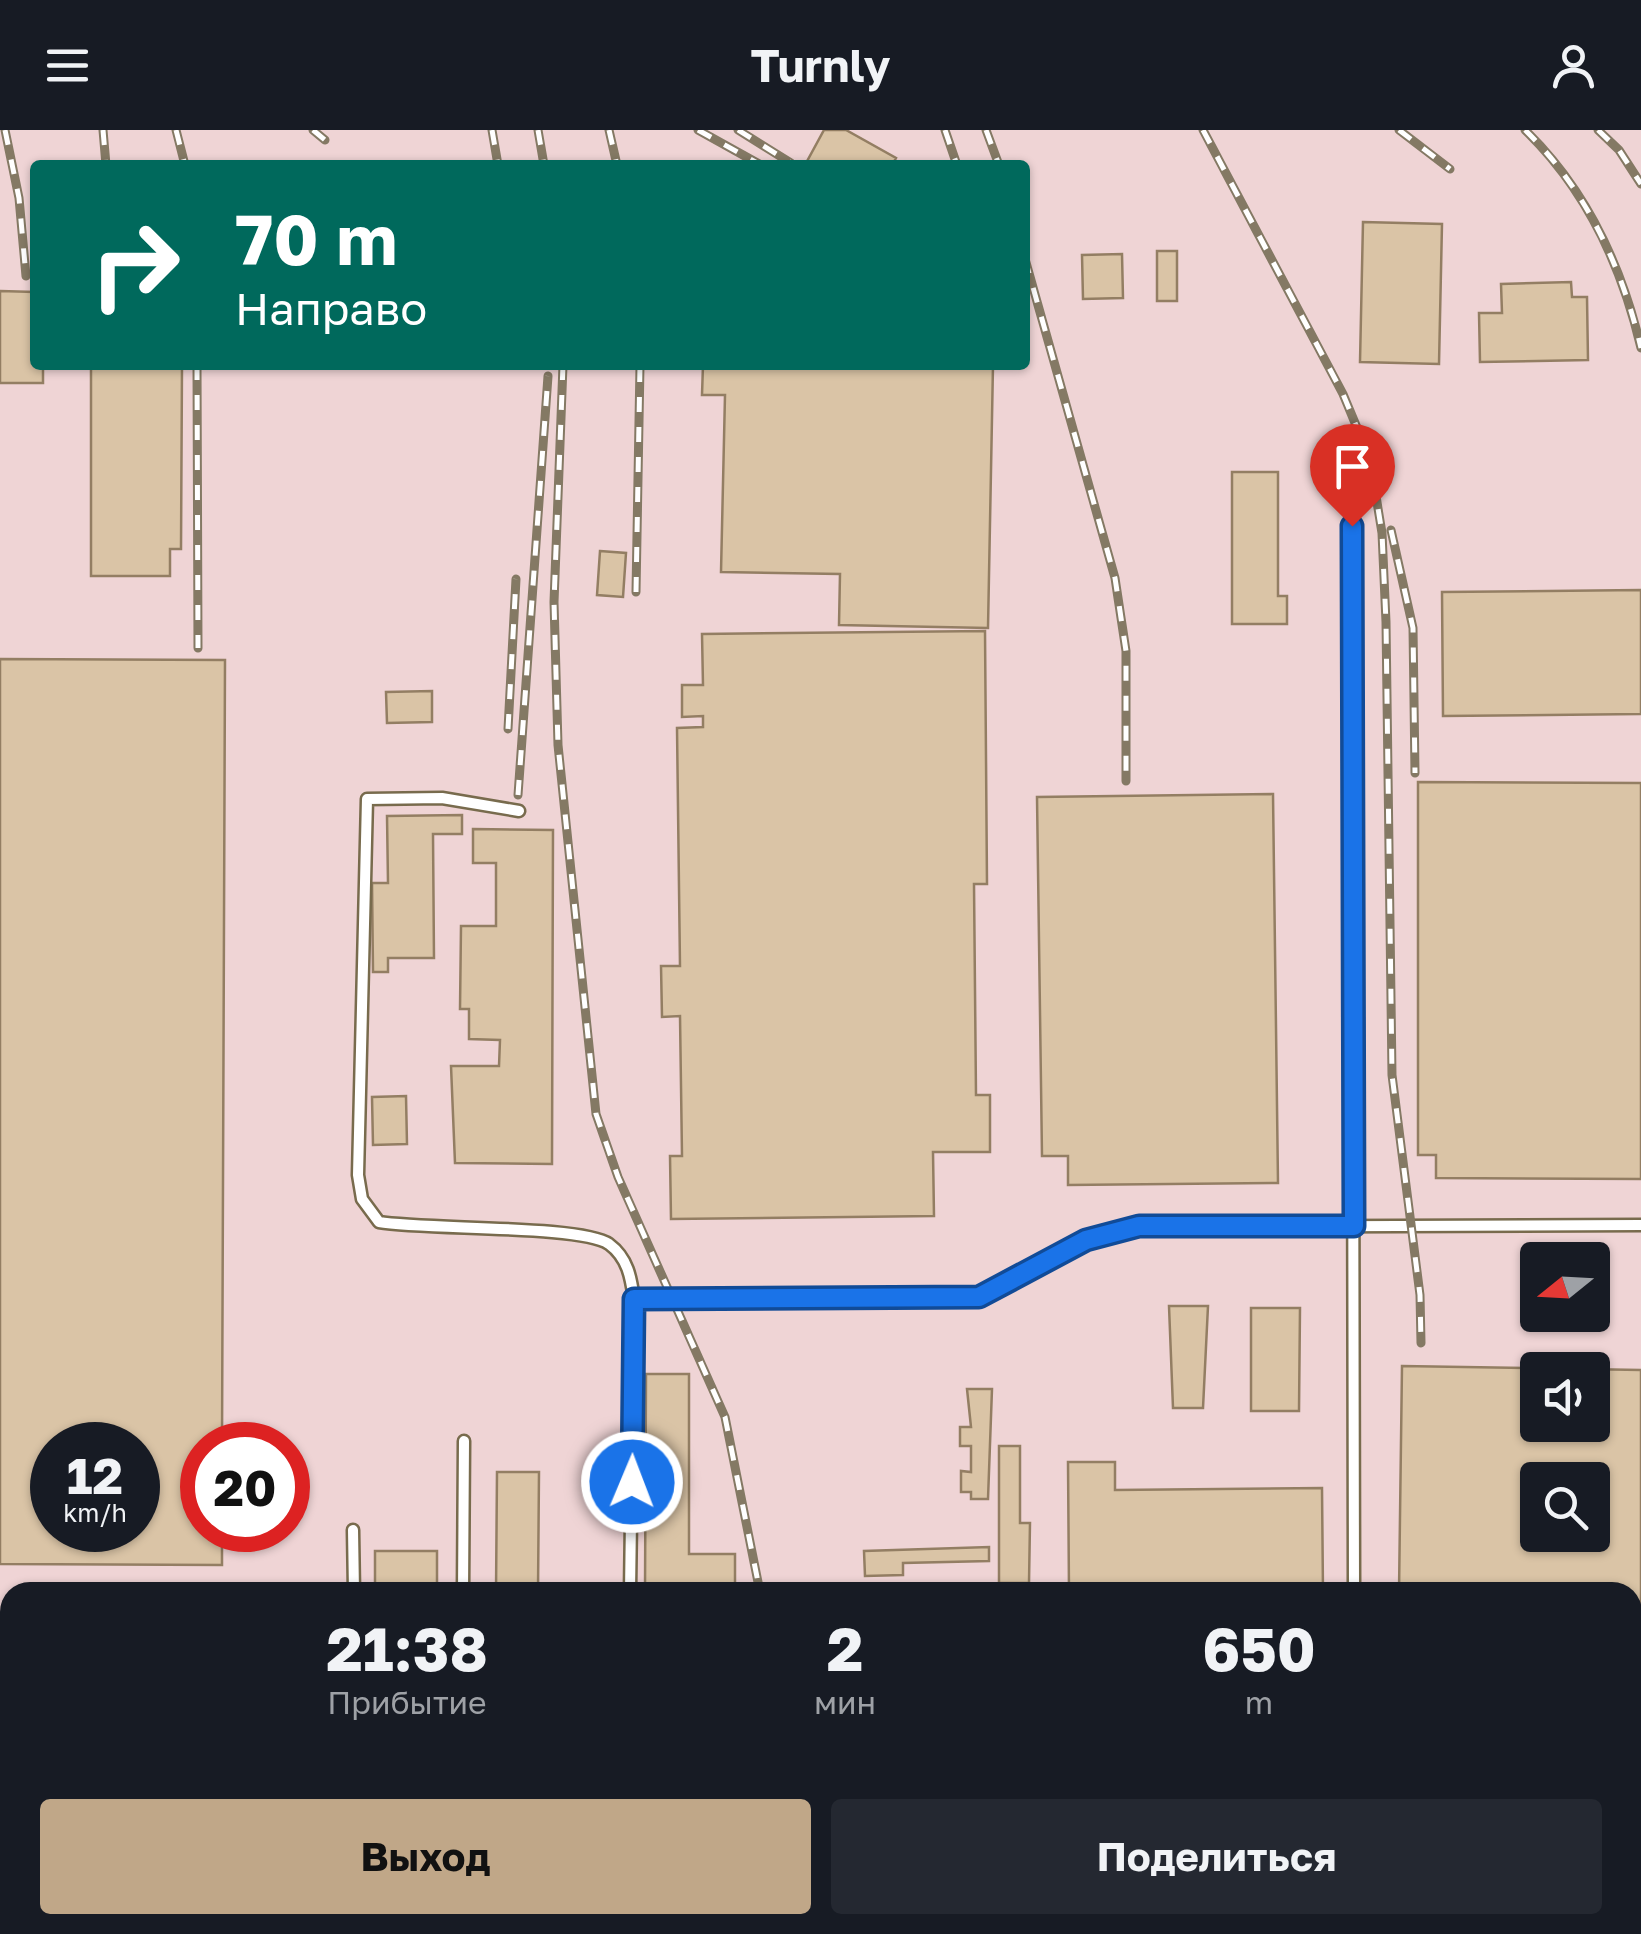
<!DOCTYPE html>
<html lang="ru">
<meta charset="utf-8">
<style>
:root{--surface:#171b24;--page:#242831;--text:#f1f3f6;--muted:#9ea1a6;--accent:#c0a788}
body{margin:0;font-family:"Golos Text",sans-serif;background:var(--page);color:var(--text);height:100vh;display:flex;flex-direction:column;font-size:38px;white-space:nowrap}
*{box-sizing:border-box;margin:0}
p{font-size:32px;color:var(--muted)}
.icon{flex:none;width:55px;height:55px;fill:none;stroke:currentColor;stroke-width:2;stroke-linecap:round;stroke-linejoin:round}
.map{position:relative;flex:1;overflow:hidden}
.side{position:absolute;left:0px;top:1452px;width:1642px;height:352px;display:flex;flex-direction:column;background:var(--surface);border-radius:30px 30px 0 0;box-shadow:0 2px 8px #0004}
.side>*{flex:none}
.hud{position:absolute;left:30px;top:30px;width:1000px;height:210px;border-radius:10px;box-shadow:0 2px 8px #0004;background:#00695c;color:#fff;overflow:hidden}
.needle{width:65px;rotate:252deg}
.buttons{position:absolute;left:1520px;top:1112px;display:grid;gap:20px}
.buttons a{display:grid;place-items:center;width:90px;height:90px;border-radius:10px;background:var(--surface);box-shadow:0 2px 8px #0004;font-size:50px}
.speed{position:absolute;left:30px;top:1292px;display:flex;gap:20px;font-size:50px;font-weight:700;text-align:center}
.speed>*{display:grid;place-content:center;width:130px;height:130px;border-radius:50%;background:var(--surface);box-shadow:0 2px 8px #0004;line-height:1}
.speed small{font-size:25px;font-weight:400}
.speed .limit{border:15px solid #d22;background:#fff;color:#111}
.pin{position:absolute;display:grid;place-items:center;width:85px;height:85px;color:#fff;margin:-102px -42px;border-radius:50% 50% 50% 0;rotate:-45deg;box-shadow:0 0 10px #0007}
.pin .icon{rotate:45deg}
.me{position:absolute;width:110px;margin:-55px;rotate:1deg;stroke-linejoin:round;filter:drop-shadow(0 0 8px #0008)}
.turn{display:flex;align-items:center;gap:35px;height:210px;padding:0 40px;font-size:45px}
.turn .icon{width:130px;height:130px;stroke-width:2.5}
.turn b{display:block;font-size:70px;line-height:85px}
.eta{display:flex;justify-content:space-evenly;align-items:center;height:170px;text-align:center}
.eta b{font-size:60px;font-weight:700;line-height:70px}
.primary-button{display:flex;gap:20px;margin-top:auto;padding:20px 40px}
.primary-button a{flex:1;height:115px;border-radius:10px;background:var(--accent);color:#111;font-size:40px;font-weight:700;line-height:115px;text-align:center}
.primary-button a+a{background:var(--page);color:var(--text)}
header{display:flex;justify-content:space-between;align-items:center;height:130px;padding:0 40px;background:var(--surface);font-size:45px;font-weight:700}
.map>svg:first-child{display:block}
.industrial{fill:#efd4d5;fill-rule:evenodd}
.building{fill:#dac4a6;stroke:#937e63;stroke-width:2.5;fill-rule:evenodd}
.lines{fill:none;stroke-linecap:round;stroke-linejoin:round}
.service-casing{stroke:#786b4d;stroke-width:15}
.minor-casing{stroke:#786b4d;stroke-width:25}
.secondary-casing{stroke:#786b4d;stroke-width:32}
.primary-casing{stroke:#786b4d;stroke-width:35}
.service{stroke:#fff;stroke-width:10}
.minor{stroke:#fff;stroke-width:20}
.secondary{stroke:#fff;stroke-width:28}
.primary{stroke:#fff;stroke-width:30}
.rail-casing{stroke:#847964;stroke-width:9}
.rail{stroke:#fff;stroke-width:5;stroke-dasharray:15;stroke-linecap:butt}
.route-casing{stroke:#114b97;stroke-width:25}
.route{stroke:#1a73e8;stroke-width:18}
</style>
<header><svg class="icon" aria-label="menu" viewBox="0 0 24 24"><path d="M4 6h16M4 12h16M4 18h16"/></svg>Turnly<svg class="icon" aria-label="person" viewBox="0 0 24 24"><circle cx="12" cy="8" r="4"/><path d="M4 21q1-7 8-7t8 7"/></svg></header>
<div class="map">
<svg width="1641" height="1804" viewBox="0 0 1641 1804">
<rect width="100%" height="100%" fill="#f4e4c3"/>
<path class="industrial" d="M0 0H1641V1761H1632V1462H10V1768H0ZM35 35H1025V235H35ZM1538 1130H1592V1185H1538ZM1538 1240H1592V1295H1538ZM52 1315H138V1400H52ZM202 1315H288V1400H202ZM1538 1350H1592V1405H1538Z"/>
<path class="building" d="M824 0H846L896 28 892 35H805Z
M1363 92 1442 94 1439 234 1360 232Z
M1157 121H1177V171H1157Z
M1122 124 1123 168 1083 169 1082 125Z
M1571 152 1572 167H1587L1588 230 1480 232 1479 183H1502L1501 154Z
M0 161 35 162V235H43V253H0Z
M91 235H182L181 419H170V446H91Z
M703 235H993L988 498 839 495 840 444 721 442 725 265H702Z
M1232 342H1278V466H1287V494H1232Z
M600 421 626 423 623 467 597 465Z
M1641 460V584L1443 586 1442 462Z
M985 501 987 754H974L976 965H990V1022H933L934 1086 671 1089 670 1026H682L680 886 662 887 661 836H680L677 598 703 597V586L682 587V555H703L702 504Z
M0 529 225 530 222 1315H202V1400H222V1435L0 1434ZM52 1315H138V1400H52Z
M432 561V592L387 593 386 562Z
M1418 652 1641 653V1049L1436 1048V1025H1418Z
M1273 664 1278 1053 1068 1055V1026H1042L1037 667Z
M462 685V704H433L434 828H388V842H373L372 753H388L387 686Z
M473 699 553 700 552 1034 455 1033 451 936H499L500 910 469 909V879H460L461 796H496V733H473Z
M406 966 407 1014 373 1015 372 967Z
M1169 1176H1208L1203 1278H1173Z
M1251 1178H1300L1299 1281H1251Z
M1402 1236 1641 1240V1575H1632V1462H1399ZM1538 1240H1592V1295H1538ZM1538 1350H1592V1405H1538Z
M646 1244H689V1424H735V1462H645Z
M967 1259H992L988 1369H971V1362H961V1341L971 1342V1316H960V1297H971Z
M999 1316H1020V1393H1030L1029 1453H999Z
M1068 1332H1115V1360L1322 1358 1323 1462H1069Z
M497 1342H539L538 1462H496Z
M989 1417V1431L903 1433V1445L865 1446 864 1421Z
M375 1421H437V1458H443V1462H375Z
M1632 1663H1641V1726H1632Z"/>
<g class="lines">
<g class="service-casing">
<path id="service" d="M1352 396 1354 1462
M519 681 442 668 367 669 358 1045 362 1069 379 1092C426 1100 581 1095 609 1114 628 1128 631 1148 634 1169L630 1462
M634 1169 979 1167 1086 1109 1139 1097 1641 1095
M353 1400 354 1462
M463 1462 464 1311
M1632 1630H1641
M77 1795V1804
M640 1795 641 1804
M944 1795V1804
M1243 1795V1804"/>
</g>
<g class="minor-casing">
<path id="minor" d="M326 1804V1795"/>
</g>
<g class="secondary-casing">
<path id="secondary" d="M1575 1795V1804"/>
</g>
<g class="primary-casing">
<path id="primary" d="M1632 1763H1641
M0 1767H10"/>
</g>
<use href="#service" class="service"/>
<use href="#minor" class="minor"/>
<use href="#secondary" class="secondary"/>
<use href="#primary" class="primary"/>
<g class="rail-casing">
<path id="rail" d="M5 0 19 68 26 146
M103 0 106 35
M176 0 185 35
M313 0 325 10
M492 0 498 35
M538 0 544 35
M609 0 617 35
M698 0 761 35
M738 0 791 33
M945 0 957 35
M986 0 999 35
M1203 0 1343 264 1370 329 1382 403 1386 492 1392 945 1420 1165 1421 1213
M1399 0 1450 39
M1525 0C1586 59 1622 137 1641 218
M1598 0 1619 20 1641 54
M1025 129 1115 448 1126 521V651
M197 235 198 518
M563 235 554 472 558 615 596 984 618 1047 725 1287 760 1462
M1391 400 1413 498 1415 643
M636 462 640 235
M508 599 516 449
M518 665 548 246"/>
</g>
<use href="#rail" class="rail"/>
</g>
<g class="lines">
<g class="route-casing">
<path id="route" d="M632 1352 634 1169 979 1167 1086 1110 1139 1096H1354L1352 396"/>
</g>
<use href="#route" class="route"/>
</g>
</svg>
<div class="buttons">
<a><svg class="needle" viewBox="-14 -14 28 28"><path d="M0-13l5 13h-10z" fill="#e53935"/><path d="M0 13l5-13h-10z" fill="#9ea1a6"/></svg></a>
<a><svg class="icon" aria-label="sound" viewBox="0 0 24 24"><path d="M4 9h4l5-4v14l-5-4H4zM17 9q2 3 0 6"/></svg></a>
<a><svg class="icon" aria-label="search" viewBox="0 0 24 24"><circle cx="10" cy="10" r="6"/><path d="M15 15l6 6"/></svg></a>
</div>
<div class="speed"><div>12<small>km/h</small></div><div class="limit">20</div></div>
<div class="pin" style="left:1352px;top:396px;background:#d93025"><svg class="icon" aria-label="arrive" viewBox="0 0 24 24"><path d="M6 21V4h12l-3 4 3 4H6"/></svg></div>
<svg class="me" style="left:632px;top:1352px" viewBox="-20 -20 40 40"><circle r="17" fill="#1a73e8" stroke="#fff" stroke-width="3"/><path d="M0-11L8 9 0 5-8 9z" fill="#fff"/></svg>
<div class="hud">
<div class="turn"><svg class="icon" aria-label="right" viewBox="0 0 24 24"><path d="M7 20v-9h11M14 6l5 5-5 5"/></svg><div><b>70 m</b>Направо</div></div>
</div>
<section class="side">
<div class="eta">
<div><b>21:38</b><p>Прибытие</p></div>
<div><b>2</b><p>мин</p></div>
<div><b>650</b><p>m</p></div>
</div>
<div class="primary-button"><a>Выход</a><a>Поделиться</a></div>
</section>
</div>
